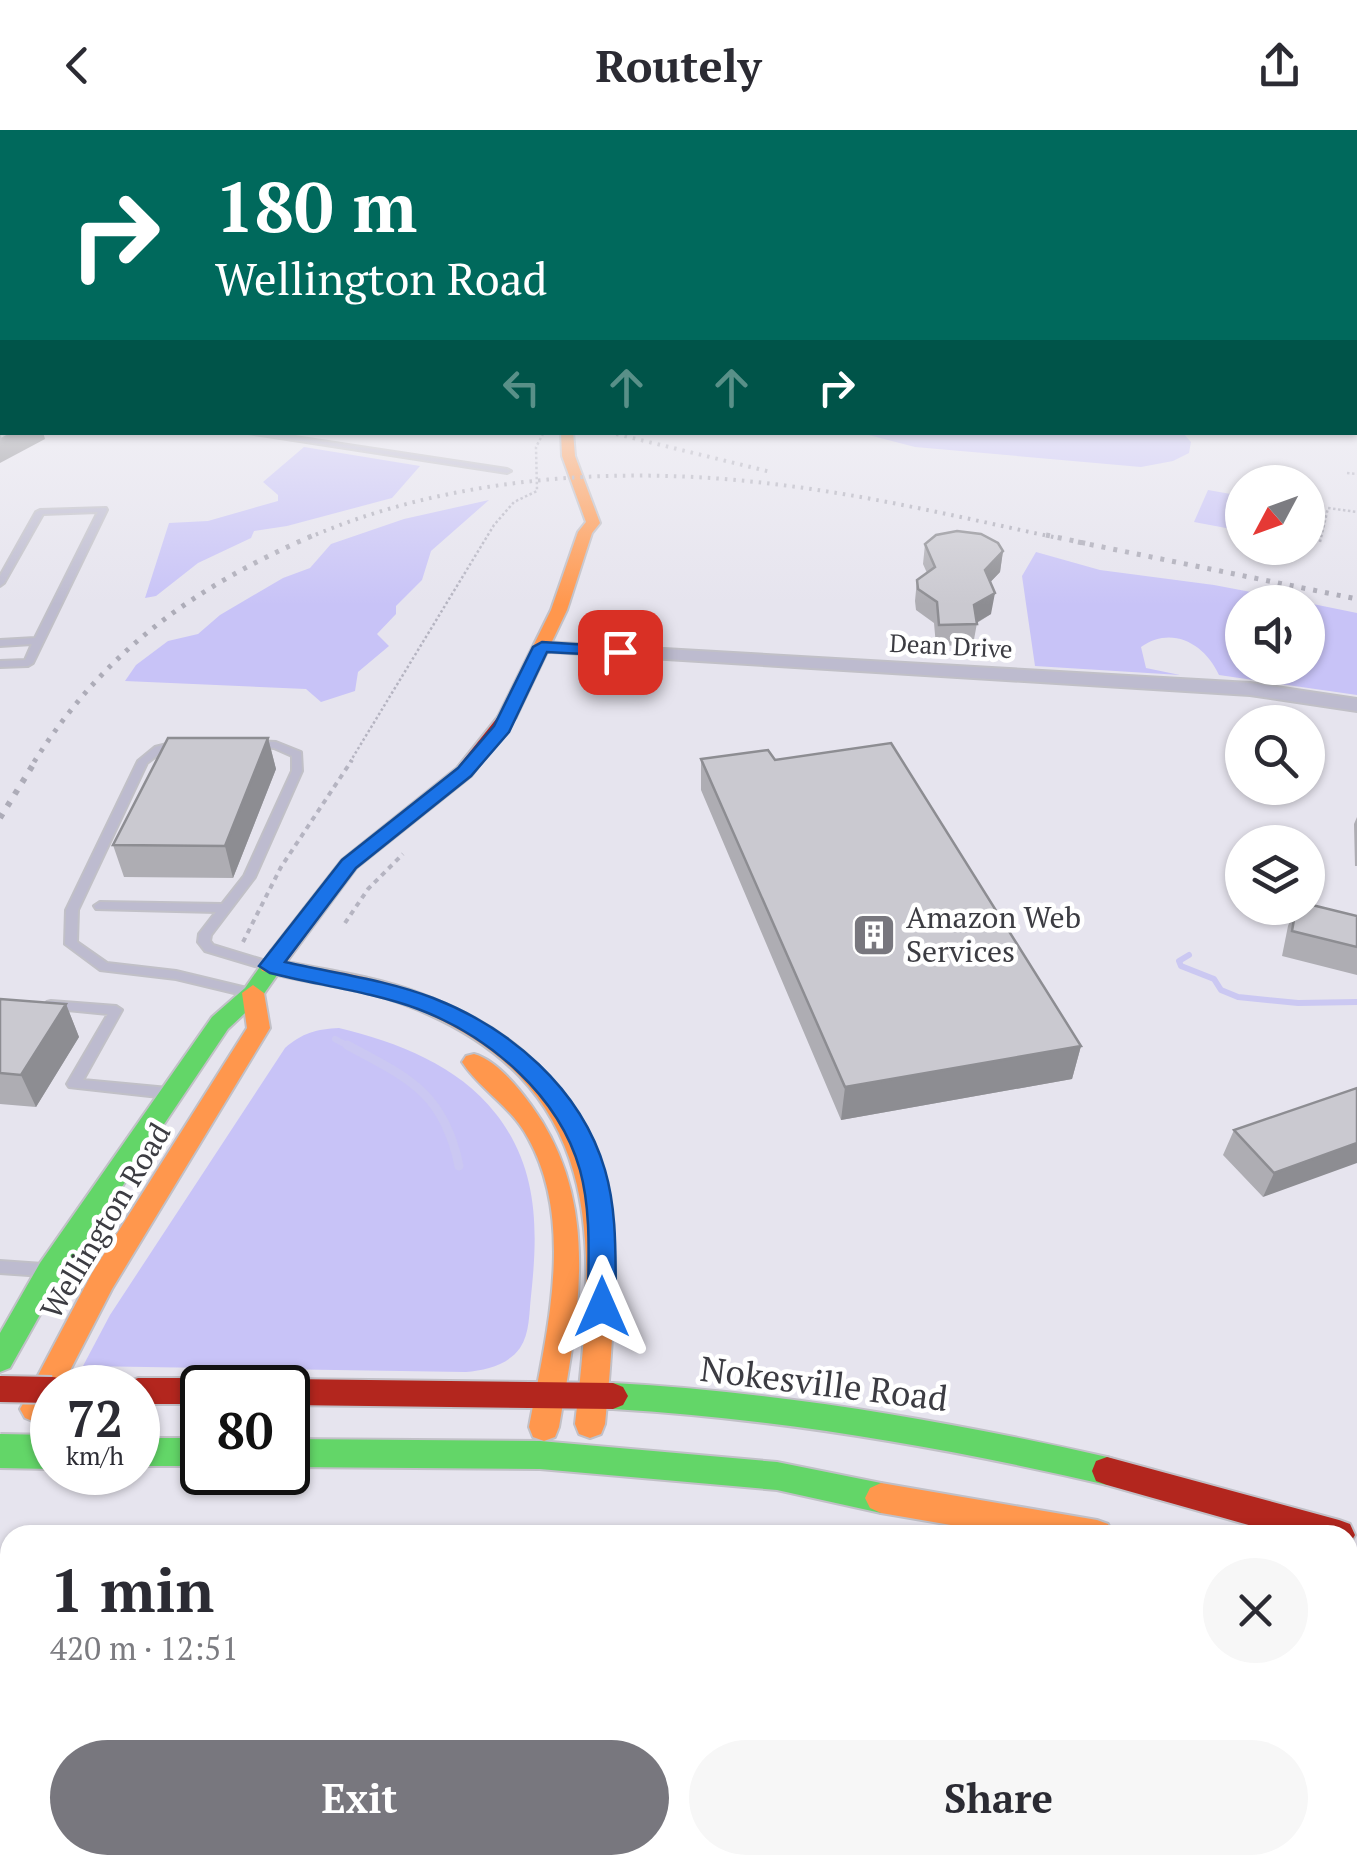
<!DOCTYPE html>
<meta charset="utf-8">
<style>
:root{--surface:#fff;--page:#f7f7f7;--text:#2b2b33;--muted:#7c7c81;--accent:#78777e}
body{margin:0;font-family:"PT Serif",serif;background:var(--page);color:var(--text);height:100vh;display:flex;flex-direction:column;font-size:38px;white-space:nowrap}
*{box-sizing:border-box;margin:0}
p{font-size:32px;color:var(--muted)}
.icon{flex:none;width:55px;height:55px;fill:none;stroke:currentColor;stroke-width:2;stroke-linecap:round;stroke-linejoin:round}
.map{position:relative;flex:1;overflow:hidden}
.side{position:absolute;left:0px;top:1395px;width:1358px;height:350px;display:flex;flex-direction:column;background:var(--surface);border-radius:30px 30px 0 0;box-shadow:0 2px 8px #0004}
.side>*{flex:none}
.hud{position:absolute;left:0px;top:0px;width:1358px;height:305px;box-shadow:0 2px 8px #0004;background:#00695c;color:#fff;overflow:hidden}
.needle{width:65px;rotate:229deg}
.fabs{position:absolute;left:1225px;top:335px;display:grid;gap:20px}
.fabs a{display:grid;place-items:center;width:100px;height:100px;border-radius:50%;background:var(--surface);box-shadow:0 2px 8px #0004;font-size:50px}
.speed{position:absolute;left:30px;top:1235px;display:flex;gap:20px;font-size:50px;font-weight:700;text-align:center}
.speed>*{display:grid;place-content:center;width:130px;height:130px;border-radius:50%;background:var(--surface);box-shadow:0 2px 8px #0004;line-height:1}
.speed small{font-size:25px;font-weight:400}
.speed .limit{border:5px solid #111;border-radius:15px;background:#fff;color:#111}
.pin{position:absolute;display:grid;place-items:center;width:85px;height:85px;color:#fff;margin:-42px;border-radius:20px;box-shadow:0 5px 15px #0006}
.me{position:absolute;width:110px;margin:-55px;rotate:0deg;stroke-linejoin:round;filter:drop-shadow(0 0 8px #0008)}
.turn{display:flex;align-items:center;gap:35px;height:210px;padding:0 50px;font-size:45px}
.turn .icon{width:130px;height:130px;stroke-width:2.5}
.turn b{display:block;font-size:70px;line-height:85px}
.lanes{display:flex;align-items:center;height:95px;padding:0 50px;background:#0003;justify-content:center;gap:50px;direction:ltr}
.lanes .off{opacity:.35}
.round{display:grid;place-items:center;flex:none;width:105px;height:105px;border-radius:52px;background:var(--page)}
.headline{display:flex;align-items:center;justify-content:space-between;height:170px;padding:0 50px}
h1{font-size:60px;font-weight:800;line-height:75px}
.cta{display:flex;gap:20px;margin-top:auto;padding:20px 50px}
.cta a{flex:1;height:115px;border-radius:60px;background:var(--accent);color:#fff;font-size:40px;font-weight:800;line-height:115px;text-align:center}
.cta a+a{background:var(--page);color:var(--text)}
header{display:flex;justify-content:space-between;align-items:center;height:130px;padding:0 50px;background:var(--surface);font-size:45px;font-weight:800}
.map>svg:first-child{display:block}
.green{fill:#c8c3f7}
.lines{fill:none;stroke-linecap:round;stroke-linejoin:round}
.stream-far1{stroke:#cbc8f2;stroke-width:6}
.stream{stroke:#cbc8f2;stroke-width:9}
.lane-casing{stroke:#c1c0c7;stroke-width:4}
.street-casing{stroke:#c1c0c7;stroke-width:4}
.fast-casing{stroke:#c1c0c7;stroke-width:4}
.slow-casing{stroke:#c1c0c7;stroke-width:4}
.jam-casing{stroke:#c1c0c7;stroke-width:4}
.path-far2{stroke:#b5b4c1;stroke-width:2.5;stroke-dasharray:2.5 2.5;stroke-linecap:butt}
.path-far1{stroke:#b5b4c1;stroke-width:4;stroke-dasharray:5 5;stroke-linecap:butt}
.path{stroke:#b5b4c1;stroke-width:5;stroke-dasharray:6 6;stroke-linecap:butt}
.lane{fill:#bdbbcf;fill-rule:evenodd}
.street{fill:#bdbbcf;fill-rule:evenodd}
.fast{fill:#63d668;fill-rule:evenodd}
.slow{fill:#ff974d;fill-rule:evenodd}
.jam{fill:#b3261e;fill-rule:evenodd}
.rail-far2{stroke:#adacb8;stroke-width:4;stroke-dasharray:2.5 6;stroke-linecap:butt}
.rail-far1{stroke:#adacb8;stroke-width:5;stroke-dasharray:4 8;stroke-linecap:butt}
.rail{stroke:#adacb8;stroke-width:6;stroke-dasharray:5 9;stroke-linecap:butt}
.fast-bridge-casing{stroke:#c1c0c7;stroke-width:38;stroke-linecap:butt}
.jam-bridge-casing{stroke:#c1c0c7;stroke-width:30;stroke-linecap:butt}
.fast-bridge{stroke:#63d668;stroke-width:34}
.jam-bridge{stroke:#b3261e;stroke-width:26}
.wall{fill:#aeadb3}
.shaded-wall{fill:#8d8d92}
.building{fill:#cac9d0;stroke:#8d8d92;stroke-width:2.5}
.route{fill:#1a73e8;stroke:#114b97;stroke-width:2.5}
.labels{text-anchor:middle;stroke-width:9;stroke-linejoin:round;paint-order:stroke}
.far-street-label{font-size:25px;fill:#3c3c42;stroke:#fff}
.poi-label{font-size:30px;fill:#3c3c42;stroke:#fff;text-anchor:start}
.street-label{font-size:30px;fill:#3c3c42;stroke:#fff}
.near-street-label{font-size:35px;fill:#3c3c42;stroke:#fff}
</style>
<header><svg class="icon" aria-label="back" viewBox="0 0 24 24"><path d="M15 5l-7 7 7 7"/></svg>Routely<svg class="icon" aria-label="share" viewBox="0 0 24 24"><path d="M12 15V3M7 8l5-5 5 5M5 13v7h14v-7"/></svg></header>
<div class="map">
<svg width="1357" height="1745" viewBox="0 0 1357 1745">
<rect width="100%" height="100%" fill="#e6e4ee"/>
<path class="green" d="M1183 303 1191 312 1189 323 1173 331 1141 337 915 317 861 303Z
M304 317 420 336 392 368 287 396 254 401 251 408 198 433 156 466 145 468 169 393 208 391 278 371V365L263 352Z
M1208 360 1242 366V401L1194 392Z
M489 370 431 421 422 450 396 476V484L377 504 389 516 358 542 355 561 321 572 306 559 125 551 136 535 168 511 198 504 220 485 283 448 310 438 331 414 404 389Z
M1036 422 1100 440 1214 455 1303 472H1242V538H1308V473L1357 483V565L1219 545C1205 514 1172 495 1141 517L1146 538 1180 545 1035 536 1022 446Z
M339 898C397 912 458 935 496 984 539 1039 538 1101 531 1166 529 1183 530 1203 520 1218 508 1235 486 1240 466 1242L83 1236 110 1185 285 918C302 903 317 899 339 898Z
M7 1488 10 1735H1348V1592L1357 1594V1745H0V1507Z"/>
<g class="lines">
<path class="stream-far1" d="M1189 825 1179 831 1181 836 1214 849 1221 860 1238 867 1298 873 1357 872
M335 909 352 918"/>
<path class="stream" d="M347 915C409 948 444 963 459 1036"/>
<g class="lane-casing">
<path id="lane" d="M0 265H2V269H0Z
M242 302H262L507 339 511 341 507 343Z
M106 378 107 380 33 533 28 536 0 537V531L25 530 32 514 0 516V510L35 508 98 382 43 384 4 453 0 456V446L36 382 40 380Z
M179 611 184 614 183 616 163 621 147 633 78 780 77 812 107 833 176 841 255 860 257 863 255 866 251 867 176 849 100 840 65 814 66 780 138 631 155 617Z
M254 611 276 612 301 622 302 641 255 747 211 805 210 811 213 815 269 832 271 835 269 838 265 839 205 821 198 812 199 804 216 782 96 779 94 776 100 772 222 774 244 746 292 641V626L274 618 250 616 249 614Z
M51 871 116 876 122 880 83 950 168 958 173 960 175 963 173 966 168 968 69 957 67 954 108 884 47 878 45 875 47 872Z
M0 1131 43 1134 48 1136 51 1140 48 1144 43 1146 0 1143Z
M10 1568V1602L7 1609 0 1612V1579L3 1571Z"/>
</g>
<g class="street-casing">
<path id="street" d="M542 512 1250 553 1357 569V581L1250 565 536 521V513Z"/>
</g>
<g class="fast-casing">
<path id="fast" d="M279 819 287 821 290 826 287 831 261 868 228 899 60 1149 10 1238 0 1242V1203L40 1133 212 887 245 858 271 821Z
M613 1253C780 1262 944 1290 1107 1327L1118 1331 1122 1341 1118 1351 1107 1355C944 1317 781 1289 613 1279L603 1275 598 1266 603 1257Z
M138 1308H202V1336H138Z
M288 1309 540 1311 777 1332 881 1353 892 1358 897 1368 892 1378 881 1383 777 1360 540 1339 288 1337Z"/>
</g>
<g class="slow-casing">
<path id="slow" d="M561 302H573L575 326 600 393 592 403 567 480 516 587 507 592 498 587 551 480 578 402 586 392 562 326Z
M270 829C320 839 371 845 419 863 628 939 624 1106 605 1294L601 1304 590 1308 579 1304 575 1294C597 1110 608 951 403 874 358 857 309 854 262 841L259 836 262 831Z
M253 855 264 863 270 898 112 1159 61 1258H52V1275L45 1288 35 1292 25 1288 20 1279 25 1270 92 1143 247 898 242 863Z
M474 924C496 930 518 957 531 975 603 1073 578 1185 559 1297L555 1307 544 1311 533 1307 529 1297C546 1206 576 1094 528 1008 511 976 480 960 462 932L466 926Z
M881 1353 1097 1390 1108 1394 1113 1405H1009L881 1383 870 1378 865 1368 870 1358Z"/>
</g>
<g class="jam-casing">
<path id="jam" d="M507 582 516 587 471 646 356 738 287 831H271L268 826 271 821 342 730 457 638 501 583Z
M138 1248H202L212 1252 215 1258H202V1274H138V1258H125L128 1252Z
M288 1249 613 1253 623 1257 628 1266 623 1275 613 1279 288 1275V1258H275Z
M1107 1327 1339 1390 1350 1394 1355 1405 1348 1417V1405H1284L1107 1355 1096 1351 1092 1341 1096 1331Z
M1348 1455 1357 1458V1492L1348 1488Z"/>
</g>
<path class="path-far2" d="M1347 343 1357 344
M1320 412 1328 378 1357 382
M350 632 494 395 514 372 537 361 536 317 544 302"/>
<path class="path-far1" d="M345 793 368 759 403 724
M243 812 281 737 352 630"/>
<path class="path" d="M0 1443 10 1436
M1348 1533 1357 1536
M1348 1616 1357 1617
M1159 1735 1178 1745"/>
<use href="#lane" class="lane"/>
<use href="#street" class="street"/>
<use href="#fast" class="fast"/>
<use href="#slow" class="slow"/>
<use href="#jam" class="jam"/>
<path class="rail-far2" d="M608 302 771 342
M308 408C450 346 621 335 773 354 869 365 963 388 1058 408"/>
<path class="rail-far1" d="M1046 405 1089 414
M1078 412 1357 469
M34 632C105 520 194 457 314 405"/>
<path class="rail" d="M0 688 36 630"/>
<g class="fast-bridge-casing">
<path id="fast-bridge" d="M0 1321 52 1322"/>
</g>
<g class="jam-bridge-casing">
<path id="jam-bridge" d="M0 1259 52 1260"/>
</g>
<use href="#fast-bridge" class="fast-bridge"/>
<use href="#jam-bridge" class="jam-bridge"/>
</g>
<path class="wall" d="M925 414 1003 421 1000 442 990 452 991 484 977 493 973 515 936 516 934 493 916 480 915 471 917 450 927 443 923 434Z
M268 608 276 639 233 748 124 747 113 715Z
M701 629 775 630 1081 916 1072 949 841 990 701 660Z
M1357 687V736H1355L1354 694Z
M1295 778H1308L1357 786V845L1282 826 1288 796Z
M0 869 66 874 79 907 36 977 0 974Z
M1357 958 1263 1067 1223 1025 1234 1000Z"/>
<path class="shaded-wall" d="M14 302H43L45 309 0 333V310Z
M1003 421 1000 442 982 461 985 440Z
M995 463 991 484 974 494V475Z
M268 608 276 639 233 748 225 716Z
M66 874 79 907 36 977 21 945Z
M1081 916 1072 949 841 990 845 957Z
M1357 1013V1033L1263 1067 1274 1043Z"/>
<path class="building" d="M0 283 2 284V302H14L0 310Z
M957 401 981 404 998 413 1003 421 985 440 995 463 974 475 977 494 939 495 937 472 918 459 917 450 935 437 925 414 936 405Z
M168 608H268L225 716 113 715Z
M891 613 1081 916 845 957 701 629 768 620 775 630Z
M1308 774 1357 786V817L1292 801 1296 778H1308Z
M0 869 66 874 21 945 0 943Z
M1357 958V1013L1274 1043 1234 1000Z"/>
<linearGradient id="sky" x2="0" y2="1"><stop stop-color="#9cbcec"/><stop offset="0.48" stop-color="#f4f3f7"/><stop offset="1" stop-color="#f4f3f7" stop-opacity="0"/></linearGradient>
<rect width="1357" height="475" fill="url(#sky)"/>
<path class="route" d="M542 512 620 517 628 522 620 526 547 522 509 602 471 646 356 738 285 832C333 843 387 850 433 868 510 898 581 958 605 1040 618 1084 615 1132 616 1177L612 1185 602 1189 592 1185 588 1177C588 1132 592 1084 580 1040 559 965 489 906 418 879 372 862 318 855 270 843L259 836 342 730 458 638 494 596 533 517Z"/>
<defs>
<g id="building-square" transform="scale(2.25)"><rect x="-9" y="-9" width="18" height="18" rx="4" fill="#78777e" stroke="#fff"/><path d="M-4-6H4V6H1V3H-1V6H-4ZM-2.5-4.3h1.7v1.8h-1.7ZM.8-4.3h1.7v1.8H.8ZM-2.5-1h1.7V.8h-1.7ZM.8-1h1.7V.8H.8Z" fill="#fff"/></g>
</defs>
<g fill-rule="evenodd">
<use href="#building-square" x="874" y="805"/>
</g>
<g class="labels">
<g class="far-street-label">
<text transform="translate(951 516) rotate(3)" y="9">Dean Drive</text>
</g>
<g class="poi-label">
<text x="906" y="798">Amazon Web<tspan x="906" dy="34">Services</tspan></text>
</g>
<g class="street-label">
<text transform="translate(106 1091) rotate(-59)" y="10">Wellington Road</text>
</g>
<g class="near-street-label">
<text transform="translate(824 1254) rotate(7)" y="12">Nokesville Road</text>
</g>
</g>
</svg>
<div class="fabs">
<a><svg class="needle" viewBox="-14 -14 28 28"><path d="M0-13l5 13h-10z" fill="#e53935"/><path d="M0 13l5-13h-10z" fill="#7c7c81"/></svg></a>
<a><svg class="icon" aria-label="sound" viewBox="0 0 24 24"><path d="M4 9h4l5-4v14l-5-4H4zM17 9q2 3 0 6"/></svg></a>
<a><svg class="icon" aria-label="search" viewBox="0 0 24 24"><circle cx="10" cy="10" r="6"/><path d="M15 15l6 6"/></svg></a>
<a><svg class="icon" aria-label="layers" viewBox="0 0 24 24"><path d="M12 4l9 5-9 5-9-5zM3 14l9 5 9-5"/></svg></a>
</div>
<div class="speed"><div>72<small>km/h</small></div><div class="limit">80</div></div>
<div class="pin" style="left:620px;top:522px;background:#d93025"><svg class="icon" aria-label="arrive" viewBox="0 0 24 24"><path d="M6 21V4h12l-3 4 3 4H6"/></svg></div>
<svg class="me" style="left:602px;top:1177px" viewBox="-20 -20 40 40"><path d="M0-17L14 15 0 8-14 15z" fill="#1a73e8" stroke="#fff" stroke-width="4"/></svg>
<div class="hud">
<div class="turn"><svg class="icon" aria-label="right" viewBox="0 0 24 24"><path d="M7 20v-9h11M14 6l5 5-5 5"/></svg><div><b>180 m</b>Wellington Road</div></div>
<div class="lanes"><svg class="icon off" aria-label="left" viewBox="0 0 24 24"><path d="M17 20v-9H6M10 6l-5 5 5 5"/></svg><svg class="icon off" aria-label="ahead" viewBox="0 0 24 24"><path d="M12 20V5M6 11l6-6 6 6"/></svg><svg class="icon off" aria-label="ahead" viewBox="0 0 24 24"><path d="M12 20V5M6 11l6-6 6 6"/></svg><svg class="icon" aria-label="right" viewBox="0 0 24 24"><path d="M7 20v-9h11M14 6l5 5-5 5"/></svg></div>
</div>
<section class="side">
<div class="headline"><div><h1>1 min</h1><p>420 m · 12:51</p></div><a class="round"><svg class="icon" aria-label="close" viewBox="0 0 24 24"><path d="M6 6l12 12M18 6L6 18"/></svg></a></div>
<div class="cta"><a>Exit</a><a>Share</a></div>
</section>
</div>
